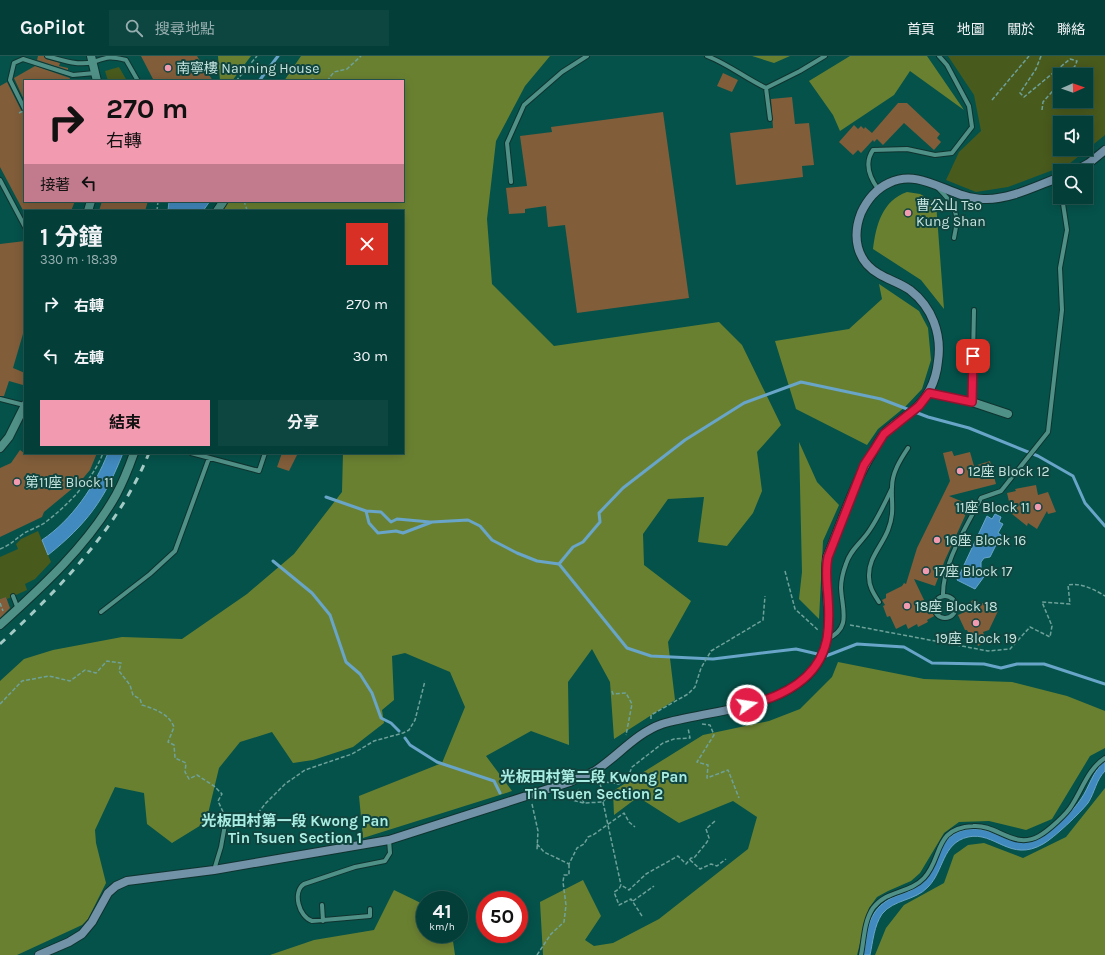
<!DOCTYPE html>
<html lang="zh-TW">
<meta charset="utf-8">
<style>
:root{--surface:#043e38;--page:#0d4540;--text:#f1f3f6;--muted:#97aeae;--line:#255753;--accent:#f29ab0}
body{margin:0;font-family:Karla,"Noto Sans TC",sans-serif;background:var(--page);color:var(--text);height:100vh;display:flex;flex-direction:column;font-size:15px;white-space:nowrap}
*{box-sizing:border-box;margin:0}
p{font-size:13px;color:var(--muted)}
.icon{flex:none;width:22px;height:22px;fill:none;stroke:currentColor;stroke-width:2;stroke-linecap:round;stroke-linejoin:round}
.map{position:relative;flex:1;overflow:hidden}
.drawer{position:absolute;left:24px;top:154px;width:380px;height:244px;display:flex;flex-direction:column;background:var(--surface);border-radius:0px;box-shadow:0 2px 10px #0003,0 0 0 1px var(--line)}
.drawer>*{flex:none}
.top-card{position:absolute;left:24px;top:24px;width:380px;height:122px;border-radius:0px;box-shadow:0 2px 10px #0003,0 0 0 1px var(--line);background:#f29ab0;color:#111;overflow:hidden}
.needle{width:26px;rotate:88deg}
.tools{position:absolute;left:1053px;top:12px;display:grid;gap:8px}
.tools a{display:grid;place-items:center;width:40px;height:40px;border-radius:0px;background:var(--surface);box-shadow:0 2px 10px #0003,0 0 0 1px var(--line);font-size:20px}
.speed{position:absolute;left:416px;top:835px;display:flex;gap:8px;font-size:20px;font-weight:700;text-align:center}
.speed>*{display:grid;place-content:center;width:52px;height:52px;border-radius:50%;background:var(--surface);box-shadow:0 2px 10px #0003,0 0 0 1px var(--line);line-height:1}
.speed small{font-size:10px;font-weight:400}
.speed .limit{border:6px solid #d22;background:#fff;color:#111}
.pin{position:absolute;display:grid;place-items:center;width:34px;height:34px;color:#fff;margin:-17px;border-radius:8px;box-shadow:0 2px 6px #0006}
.me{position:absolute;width:44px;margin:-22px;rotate:77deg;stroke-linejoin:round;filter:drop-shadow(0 0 3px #0008)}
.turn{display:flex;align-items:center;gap:14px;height:84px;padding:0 16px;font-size:18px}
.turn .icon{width:52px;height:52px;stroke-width:2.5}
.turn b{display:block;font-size:28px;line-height:34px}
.then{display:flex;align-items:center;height:38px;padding:0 16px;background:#0003;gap:8px;font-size:15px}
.round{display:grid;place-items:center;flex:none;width:42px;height:42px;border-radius:0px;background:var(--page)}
.overview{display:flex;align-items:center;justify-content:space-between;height:68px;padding:0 16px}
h1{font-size:24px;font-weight:700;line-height:30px}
.primary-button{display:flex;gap:8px;margin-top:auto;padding:8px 16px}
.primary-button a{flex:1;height:46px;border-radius:0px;background:var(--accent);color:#111;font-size:16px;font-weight:700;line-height:46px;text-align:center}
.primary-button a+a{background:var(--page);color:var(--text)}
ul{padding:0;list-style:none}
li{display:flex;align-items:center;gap:12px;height:52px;padding:0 16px}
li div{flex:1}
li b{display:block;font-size:15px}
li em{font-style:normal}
header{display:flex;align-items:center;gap:24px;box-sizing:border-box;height:56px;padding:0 20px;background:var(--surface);border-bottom:1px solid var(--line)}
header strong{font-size:19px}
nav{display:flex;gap:22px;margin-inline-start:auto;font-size:14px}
.search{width:280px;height:36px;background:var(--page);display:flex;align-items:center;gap:10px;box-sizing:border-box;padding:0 14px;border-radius:0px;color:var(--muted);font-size:15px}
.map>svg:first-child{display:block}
.green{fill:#495a1d;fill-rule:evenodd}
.forest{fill:#6a8031}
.water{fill:#418abf;stroke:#68a5c8}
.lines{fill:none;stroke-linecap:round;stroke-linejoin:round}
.stream{stroke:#68a5c8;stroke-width:3}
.building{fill:#815d3a}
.service-casing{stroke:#10332f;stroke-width:6}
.minor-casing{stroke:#10332f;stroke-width:10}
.tertiary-casing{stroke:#10332f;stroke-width:10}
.secondary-casing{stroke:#10332f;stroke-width:10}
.path{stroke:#6da19a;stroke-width:1.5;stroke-dasharray:4 2;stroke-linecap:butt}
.service{stroke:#509187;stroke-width:4}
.minor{stroke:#509187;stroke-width:8}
.tertiary{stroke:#509187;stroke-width:8}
.secondary{stroke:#7192a7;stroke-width:8}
.rail{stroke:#a4cac5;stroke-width:3;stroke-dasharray:7 7;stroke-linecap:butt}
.path-bridge{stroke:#6da19a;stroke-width:1.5;stroke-dasharray:4 2;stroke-linecap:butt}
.route-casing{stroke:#92132f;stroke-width:10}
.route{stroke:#e11d48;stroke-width:7}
.poi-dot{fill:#f29ab0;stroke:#11453f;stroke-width:1.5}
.labels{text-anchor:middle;stroke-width:4;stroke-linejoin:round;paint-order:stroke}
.poi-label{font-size:14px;fill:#c4e3de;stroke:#11453f;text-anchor:start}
.neighbourhood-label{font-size:15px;font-weight:bold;fill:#aaede2;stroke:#11453f}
</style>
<header>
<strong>GoPilot</strong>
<div class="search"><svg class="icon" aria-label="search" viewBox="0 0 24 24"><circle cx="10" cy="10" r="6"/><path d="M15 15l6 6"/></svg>搜尋地點</div>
<nav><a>首頁</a><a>地圖</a><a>關於</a><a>聯絡</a></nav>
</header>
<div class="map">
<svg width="1105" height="899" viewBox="0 0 1105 899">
<rect width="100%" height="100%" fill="#05524a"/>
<path class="green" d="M948 0H1105V79L1069 108 1008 131 976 136 946 124 959 96 981 75 974 39ZM1060 19H1086V45H1060ZM1060 67H1086V93H1060Z
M119 11 127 25H108L105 15Z
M38 475 51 506 35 523 25 528 27 534 7 543 6 541 0 543V501L18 493 16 488 21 483Z"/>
<path class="forest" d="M218 0H251L232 25H220Z
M301 0H550L525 30 496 85 487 163 492 228 554 290 719 266 742 289 781 369 757 396 762 435 753 457 727 490 698 486 704 441 668 443 643 478 644 509 691 545 668 586 675 644 614 683 610 626 592 593 568 626 569 689 531 675 486 700 512 735 363 782 359 740 442 707 465 651 450 616 405 597 392 600 394 644 382 654 384 667 353 691 313 704 293 707 272 676 240 686 219 712 206 766 172 787 147 768 144 737 115 731 95 774 96 787 106 827 88 863 82 869 17 899H0V625L24 603 53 594 122 581 182 583 247 538 294 498 342 436 343 397H403V155H219L220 145H403V25H284Z
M752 0H790L774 7Z
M850 0H927L964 54 910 15 894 39 840 75 833 59 809 25Z
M907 136 920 138 936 147 944 253 921 224 873 193C876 169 882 145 907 136Z
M879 228 919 255 928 272 931 304 922 333 905 351 878 373 867 389 796 353 775 285 849 273 882 243Z
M799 386 817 426 839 449 823 485 819 563 799 543 802 516Z
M838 606 924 623 1012 626 1067 640 1105 655V692L1090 700 1052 763 1026 774 989 765 959 766 944 777 920 817 911 825 888 835 877 841 869 852 857 899H543L540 846 583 824 601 860 585 884 594 890 613 887 659 863 748 793 757 761 733 745 679 767 638 741 614 759 613 735 703 679 769 665 800 653 832 621Z
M1105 732V899H875L886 872 904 849 944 827 954 799 968 789 984 787 1023 802 1066 781Z
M394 834 425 849V878H452L455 899H270L314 884 374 874Z"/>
<path class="water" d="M169 145H210L203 155H168Z
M108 397H123C105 443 87 468 48 499L42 484C72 464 95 430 108 397Z
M995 458 1001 461 999 466 1003 468 998 477 1001 479 990 501 984 502 981 506V513L986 518 975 533 957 524 987 460 992 463Z
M1105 705V715C1096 724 1095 736 1088 747 1080 757 1054 782 1043 788 1010 807 995 775 968 781 942 787 944 815 928 831 915 845 894 843 882 858 874 870 873 885 870 899H863C867 885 866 868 875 856 890 835 910 841 925 824 941 805 938 776 970 773 995 770 1014 796 1040 782 1051 776 1074 754 1081 743 1090 730 1092 716 1105 705Z"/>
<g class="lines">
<path class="stream" d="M259 25 278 0
M326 441 366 455 369 467 378 477 396 475 403 477 432 466 468 464 480 470 492 484 517 497 537 505 559 508 627 592 651 600 713 603 796 593 826 600 857 588 904 591 932 607 984 608 1001 612 1017 608H1044L1105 628
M366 455 381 456 391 466 397 463 430 466
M273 505 312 537 330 559 346 606 360 618 372 637 381 662 391 667 399 675
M559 508 573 491 583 486 600 466 599 457 623 432 685 384 744 347 801 326 881 343 928 361 969 372 1038 400 1073 420 1085 447 1105 470
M405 682 410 689 437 706 494 725 500 737"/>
</g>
<path class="building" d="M38 0H44L46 3 60 7 59 10 68 12V14L37 4Z
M141 0H197L213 25H154Z
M35 10 70 22 69 25H25V46L14 22Z
M723 17 738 24 732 36 717 30Z
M7 26 22 56 25 57V145H75L71 155H25V158L0 111V30Z
M792 41 795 68 809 67 814 109 802 110 803 121 736 129 730 77 773 72 771 43Z
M898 47H907L940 78 937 82 941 86 934 94 904 67 883 89 877 83 874 86 873 84 861 97 858 94 853 99 839 86 854 69 858 73 861 70 864 73 865 71 872 77Z
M663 56 689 242 577 257 565 169 548 171 546 150 525 153V157L509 158 506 132 527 130 520 80 552 76 551 71Z
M102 145H148L145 155H99Z
M25 185V271L13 312 25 317V323L23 329 9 325 4 340H0V188Z
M20 394 24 397H97L90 414 79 427 44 456 42 461 0 481V412L11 407Z
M952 395 954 400 970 396 974 410 990 405 996 428 949 440 970 449 945 504 935 530 914 523 925 546 928 545 936 559 927 564 928 566 918 571 917 568 908 573 906 568 896 573 890 560 887 561 883 550 885 549 882 544 886 542V538L902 530 904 527 906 528 917 492 950 425 943 397Z
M282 397H298L289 415 277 411Z
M1036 429 1038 439 1048 436 1056 456 1048 458 1047 455 1037 473 1028 467 1027 470 1012 458 1007 437 1016 435 1015 433Z
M6 541 10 552 0 562V543Z
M972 544 992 550 991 552 998 555 989 574 983 576 987 586 978 590 974 580 971 582 967 574H965L958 559 967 555Z"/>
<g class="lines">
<g class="service-casing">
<path id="service" d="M47 0C61 4 78 10 93 6 108 1 109 0 126 4L138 25
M707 0C728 8 745 22 766 32L800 15 825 0
M766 32 770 63
M25 54 10 24 14 7 23 3 73 19 95 17
M1055 123 1060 135
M0 124 25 171
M511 126 507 87 524 49 562 16 587 0
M937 131C955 149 960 156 954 182
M878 133C870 122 864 107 873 94L907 93 935 99 952 97 972 71 969 50 947 9 939 0
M929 337 972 346 974 254
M0 343 24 349
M191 397 259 415 265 397
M934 551a11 11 0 1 1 22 0a11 11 0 1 1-22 0Z
M13 540 18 553
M943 540C942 508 967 470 981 442L1001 435 1048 376 1062 254 1060 212 1067 174 1062 141
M879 546C874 538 869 531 869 521 868 502 882 490 888 474 895 456 891 447 892 431 892 417 900 404 908 392
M101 556 150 518 175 495 209 402
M827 583C852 572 842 554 841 532 841 524 843 516 846 508 850 494 861 487 869 475 878 462 885 447 892 432
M214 814 221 791 226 763
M322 849 323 865
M370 853V860L312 865C299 861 292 836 304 828L355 811 385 805 390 797 389 784
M861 899C864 884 864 865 873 852 888 833 909 838 924 822 943 802 933 772 973 770 997 768 1014 794 1039 780 1048 775 1067 758 1072 749 1083 732 1088 713 1105 702"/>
</g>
<g class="minor-casing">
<path id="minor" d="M217 155 223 146
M972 346 1008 358
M0 569C42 531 88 489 116 439 123 426 129 411 134 397"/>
</g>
<g class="tertiary-casing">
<path id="tertiary" d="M91 0 97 25
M88 155 91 145
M0 392 9 381 25 349"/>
</g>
<g class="secondary-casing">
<path id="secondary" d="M1075 115 1089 107 1105 94
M39 899 69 886 82 878 92 866 108 837 116 830 127 825 214 814 389 784 570 726C578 722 587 719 595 715 617 701 636 677 662 668 715 652 814 653 827 583 832 556 823 528 827 501 842 466 853 428 873 396 876 390 879 384 883 379 890 370 901 364 910 357 927 344 936 326 938 305 942 278 932 251 910 234 900 227 889 224 879 218 856 205 852 180 861 157 867 144 876 133 889 127 922 111 950 143 984 143 1009 144 1036 130 1060 121"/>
</g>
<path class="path" d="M1041 0 1036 13 1020 37 1024 41 1070 3 1077 5 1075 10 1067 19
M236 25 257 0
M306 25 312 23 320 25
M327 25 334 16 347 13 361 0
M992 44 1029 0
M1042 54 1043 46 1060 27
M244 145 247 154 260 155
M157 155 158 145
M0 493C12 488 13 485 23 478 30 473 40 471 47 465 68 449 94 422 103 397
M785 515 795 553 818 574
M0 547 3 555
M850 569 988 595 1010 593 1030 571 1050 581 1052 570 1042 546 1070 548 1068 529C1081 526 1097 535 1105 540
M612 635 613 638 626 637 632 648 626 679
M0 648 22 625 49 620 70 625 85 614 96 617 107 605 121 607 119 615 130 629 133 639 140 643 142 649C155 653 169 658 174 671L168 686 174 689 175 702 186 707 185 716 189 723 197 719 214 730 222 738 218 745 224 758
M651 663V659L688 638 695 631 701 612 711 595 763 564 765 540
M702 668 710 669 714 679 697 706 708 709 707 722 728 714 739 742
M599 725 619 728 628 721 632 711 663 687 674 683 690 682 688 672
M578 733 584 747
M573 734 572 744 584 747 603 746 606 742V737H603L599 725
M603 746 621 829
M532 748 538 775 537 794
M232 763 252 765 265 748 285 728 305 714 352 698 374 685 403 677 409 674 415 664 425 625
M537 788 544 796 569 808 577 792 584 788 588 781 593 779 624 757 629 766 635 771
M690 804 700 813 711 808 717 810 726 803
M633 845 654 830
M642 860 631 843 619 849 614 836 619 833 621 829 629 834 646 818 678 800 686 808 691 802H694L707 786 709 782 706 773 715 765
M537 899 551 878 564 866 566 849 563 826 564 819H569V808"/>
<use href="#service" class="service"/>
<use href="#minor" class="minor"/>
<use href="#tertiary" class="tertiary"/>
<use href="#secondary" class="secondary"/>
<path class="rail" d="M0 588C59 533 118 473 149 397"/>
<path class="path-bridge" d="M19 57 25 54"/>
</g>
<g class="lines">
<g class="route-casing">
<path id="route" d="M747 649C782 641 819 623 827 583 829 571 829 554 828 541 827 527 825 515 828 501L864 409 874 394 884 378 919 350 929 337 972 346 973 300"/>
</g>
<use href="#route" class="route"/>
</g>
<g class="poi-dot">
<circle cx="168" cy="12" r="4"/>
<circle cx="908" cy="157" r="4"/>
<circle cx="960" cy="415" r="4"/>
<circle cx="17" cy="426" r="4"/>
<circle cx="1038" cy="451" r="4"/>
<circle cx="937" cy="484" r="4"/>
<circle cx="926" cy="515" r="4"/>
<circle cx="907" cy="550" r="4"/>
<circle cx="976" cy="567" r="4"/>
</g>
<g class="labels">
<g class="poi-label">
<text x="176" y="17">南寧樓 Nanning House</text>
<text x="916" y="154">曹公山 Tso<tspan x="916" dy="16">Kung Shan</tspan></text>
<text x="968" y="420">12座 Block 12</text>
<text x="25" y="431">第11座 Block 11</text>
<text x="1030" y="456" text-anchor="end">11座 Block 11</text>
<text x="945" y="489">16座 Block 16</text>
<text x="934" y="520">17座 Block 17</text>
<text x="915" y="555">18座 Block 18</text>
<text x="976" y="587" text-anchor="middle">19座 Block 19</text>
</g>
<g class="neighbourhood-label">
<text x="594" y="726">光板田村第二段 Kwong Pan<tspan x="594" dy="17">Tin Tsuen Section 2</tspan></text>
<text x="295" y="770">光板田村第一段 Kwong Pan<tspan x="295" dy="17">Tin Tsuen Section 1</tspan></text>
</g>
</g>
</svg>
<div class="tools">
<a><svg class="needle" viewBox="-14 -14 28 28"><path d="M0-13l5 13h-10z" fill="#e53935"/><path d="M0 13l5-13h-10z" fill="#97aeae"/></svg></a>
<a><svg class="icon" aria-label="sound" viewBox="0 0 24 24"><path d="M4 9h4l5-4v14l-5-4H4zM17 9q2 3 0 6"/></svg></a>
<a><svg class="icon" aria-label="search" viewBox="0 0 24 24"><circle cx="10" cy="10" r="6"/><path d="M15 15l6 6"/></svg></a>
</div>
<div class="speed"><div>41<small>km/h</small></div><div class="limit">50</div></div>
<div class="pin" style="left:973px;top:300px;background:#d93025"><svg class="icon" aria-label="arrive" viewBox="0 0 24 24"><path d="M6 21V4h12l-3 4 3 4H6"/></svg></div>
<svg class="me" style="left:747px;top:649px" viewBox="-20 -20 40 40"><circle r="17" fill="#e11d48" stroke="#fff" stroke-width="3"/><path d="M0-11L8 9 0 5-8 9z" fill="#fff"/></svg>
<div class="top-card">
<div class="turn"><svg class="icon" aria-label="right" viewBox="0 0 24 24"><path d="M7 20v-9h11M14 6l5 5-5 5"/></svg><div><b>270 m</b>右轉</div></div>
<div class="then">接著<svg class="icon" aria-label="left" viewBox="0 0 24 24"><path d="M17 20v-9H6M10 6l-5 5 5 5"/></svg></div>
</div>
<section class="drawer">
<div class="overview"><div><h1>1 分鐘</h1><p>330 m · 18:39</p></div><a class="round" style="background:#d93025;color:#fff"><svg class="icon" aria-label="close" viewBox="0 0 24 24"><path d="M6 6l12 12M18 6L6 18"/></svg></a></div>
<ul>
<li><svg class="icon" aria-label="right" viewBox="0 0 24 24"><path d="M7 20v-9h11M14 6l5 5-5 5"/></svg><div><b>右轉</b></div><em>270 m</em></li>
<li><svg class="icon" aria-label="left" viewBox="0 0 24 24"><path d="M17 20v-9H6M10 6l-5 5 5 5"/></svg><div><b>左轉</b></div><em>30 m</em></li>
</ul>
<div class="primary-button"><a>結束</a><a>分享</a></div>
</section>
</div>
